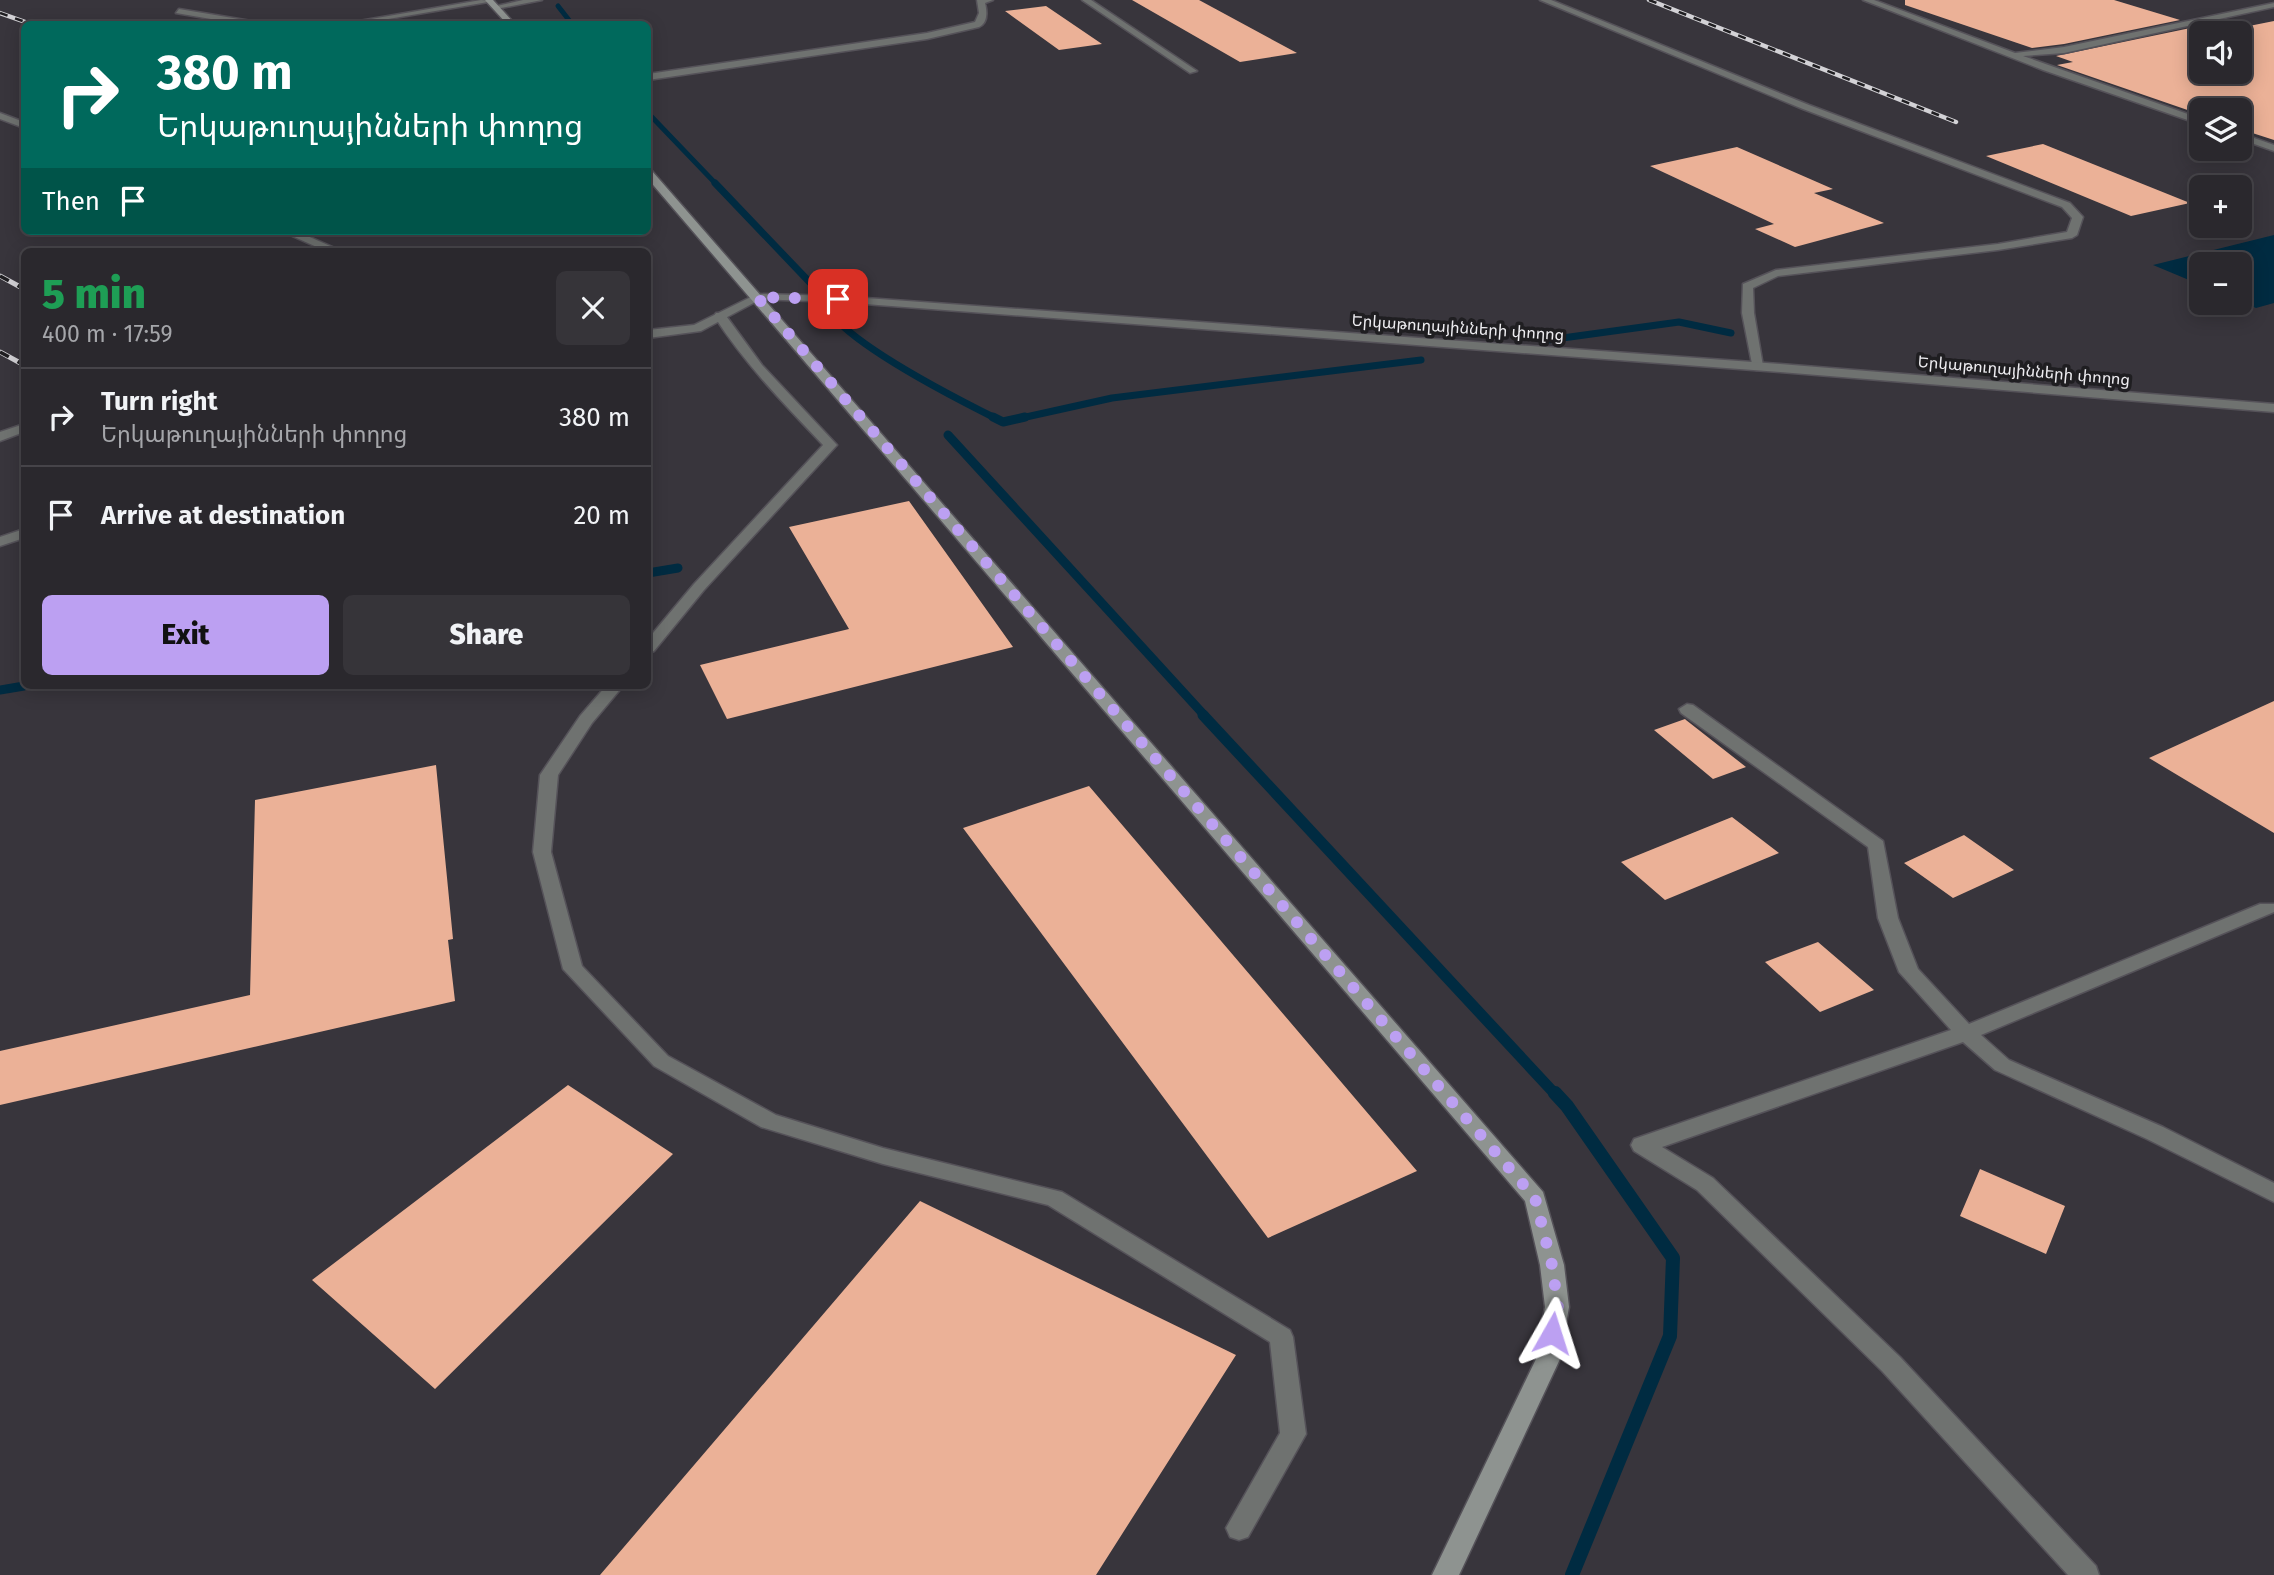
<!DOCTYPE html>
<meta charset="utf-8">
<style>
:root{--surface:#2a282d;--page:#363439;--text:#f1f3f6;--muted:#a5a6aa;--line:#464449;--accent:#bca0f2}
body{margin:0;font-family:"Fira Sans","Noto Sans Armenian",sans-serif;background:var(--page);color:var(--text);height:100vh;display:flex;flex-direction:column;font-size:26px;white-space:nowrap}
*{box-sizing:border-box;margin:0}
p{font-size:23px;color:var(--muted)}
.icon{flex:none;width:38px;height:38px;fill:none;stroke:currentColor;stroke-width:2;stroke-linecap:round;stroke-linejoin:round}
.map{position:relative;flex:1;overflow:hidden}
.sheet{position:absolute;left:21px;top:248px;width:630px;height:441px;display:flex;flex-direction:column;background:var(--surface);border-radius:10px;box-shadow:0 4px 18px #0003,0 0 0 2px var(--line)}
.sheet>*{flex:none}
.top-card{position:absolute;left:21px;top:21px;width:630px;height:214px;border-radius:10px;box-shadow:0 4px 18px #0003,0 0 0 2px var(--line);background:#00695c;color:#fff;overflow:hidden}
.fabs{position:absolute;left:2189px;top:21px;display:grid;gap:14px}
.fabs a{display:grid;place-items:center;width:63px;height:63px;border-radius:10px;background:var(--surface);box-shadow:0 4px 18px #0003,0 0 0 2px var(--line);font-size:35px}
.pin{position:absolute;display:grid;place-items:center;width:60px;height:60px;color:#fff;margin:-30px;border-radius:14px;box-shadow:0 4px 10px #0006}
.me{position:absolute;width:77px;margin:-38px;rotate:6deg;stroke-linejoin:round;filter:drop-shadow(0 0 5px #0008)}
.turn{display:flex;align-items:center;gap:24px;height:147px;padding:0 21px;font-size:32px}
.turn .icon{width:91px;height:91px;stroke-width:2.5}
.turn b{display:block;font-size:49px;line-height:60px}
.then{display:flex;align-items:center;height:66px;padding:0 21px;background:#0003;gap:14px;font-size:26px}
.round{display:grid;place-items:center;flex:none;width:74px;height:74px;border-radius:10px;background:var(--page)}
.overview{display:flex;align-items:center;justify-content:space-between;height:119px;padding:0 21px}
h1{font-size:42px;font-weight:800;line-height:52px;color:#1e9e55}
.button{display:flex;gap:14px;margin-top:auto;padding:14px 21px}
.button a{flex:1;height:80px;border-radius:10px;background:var(--accent);color:#111;font-size:28px;font-weight:800;line-height:80px;text-align:center}
.button a+a{background:var(--page);color:var(--text)}
ul{padding:0;list-style:none}
li{display:flex;align-items:center;gap:21px;height:98px;padding:0 21px;border-top:2px solid var(--line)}
li div{flex:1}
li b{display:block;font-size:26px}
li em{font-style:normal}
.map>svg:first-child{display:block}
.water{fill:#002b41}
.lines{fill:none;stroke-linecap:round;stroke-linejoin:round}
.stream-far4{stroke:#002b41;stroke-width:5}
.stream-far3{stroke:#002b41;stroke-width:7}
.stream-far2{stroke:#002b41;stroke-width:9}
.stream-far1{stroke:#002b41;stroke-width:11}
.stream{stroke:#002b41;stroke-width:14}
.building{fill:#ebb197;fill-rule:evenodd}
.service-casing{stroke:#555259;stroke-width:3}
.minor-casing{stroke:#555259;stroke-width:3}
.tertiary-casing{stroke:#555259;stroke-width:3}
.secondary-casing{stroke:#555259;stroke-width:3}
.service{fill:#6f7270;fill-rule:evenodd}
.minor{fill:#6f7270;fill-rule:evenodd}
.tertiary{fill:#6f7270;fill-rule:evenodd}
.secondary{fill:#8e9390;fill-rule:evenodd}
.rail-far1-casing{stroke:#d3d2d6;stroke-width:4.5}
.rail-casing{stroke:#d3d2d6;stroke-width:5}
.rail-far1{stroke:#1f1e21;stroke-width:2.5;stroke-dasharray:8;stroke-linecap:butt}
.rail{stroke:#1f1e21;stroke-width:3.5;stroke-dasharray:10;stroke-linecap:butt}
.route{stroke:#bca0f2;stroke-width:12;stroke-dasharray:0 21.6}
.labels{text-anchor:middle;stroke-width:7;stroke-linejoin:round;paint-order:stroke}
.far-street-label{font-size:16px;fill:#edecf0;stroke:#1f1e21}
</style>
<div class="map">
<svg width="2274" height="1575" viewBox="0 0 2274 1575">
<rect width="100%" height="100%" fill="#38353c"/>
<path class="water" d="M2274 235V303L2256 308 2240 301V264H2202L2201 285 2153 265Z"/>
<g class="lines">
<path class="stream-far4" d="M558 6 572 24
M648 113 717 185"/>
<path class="stream-far3" d="M715 183 819 292C822 298 825 306 829 311 854 347 955 398 997 419
M1548 340 1679 322 1731 333
M1017 419 1112 398 1421 360"/>
<path class="stream-far2" d="M993 417 1003 422 1025 417
M948 435 1205 716
M648 573 678 568
M0 690 24 686"/>
<path class="stream-far1" d="M1203 715 1556 1095"/>
<path class="stream" d="M1555 1093 1567 1106 1673 1258 1670 1336 1572 1575"/>
</g>
<path class="building" d="M1132 0H1199L1297 53 1240 62Z
M1905 0H2114L2180 20 2064 44 2032 48 1905 5Z
M1046 6 1102 44 1059 50 1005 11Z
M2274 21V140L2240 129V110H2202V115L2057 65 2073 62 2056 56 2200 26 2219 32ZM2202 33H2240V72H2202Z
M2043 144 2190 203 2131 216 1986 156Z
M1737 147 1833 189 1814 193 1884 223 1795 247 1755 229 1774 224 1650 166Z
M909 501 1013 647 727 719 700 665 849 629 789 527Z
M2274 701V833L2149 758Z
M1685 719 1686 720 1746 767 1713 779 1654 730Z
M436 765 453 939 448 940 455 1001 0 1105V1051L250 995 255 800Z
M1089 786 1417 1171 1268 1238 963 828Z
M1732 817 1779 853 1665 900 1621 862Z
M1964 835 2014 870 1953 898 1904 863Z
M1818 942 1874 990 1820 1012 1765 962Z
M568 1085 673 1154 435 1389 312 1280Z
M1980 1169 2065 1206 2046 1254 1960 1216Z
M920 1201 1236 1355 1096 1575H600Z"/>
<g class="lines">
<g class="service-casing">
<path id="service" d="M481 0 494 1 359 24H342Z
M523 0H542L496 9 492 7Z
M977 0H993L985 3C987 11 988 23 979 27L927 39 648 80V74L927 33 975 22 979 13Z
M1082 0H1091L1197 71 1190 73Z
M1540 0H1551L1809 105 2070 203 2083 217 2077 235 2072 238 1998 250 1778 276 1753 288 1754 313 1763 366 1757 370 1753 369 1742 313 1743 284 1776 270 1998 244 2067 232 2072 218 2062 207 1803 109Z
M1863 0H1874L2015 53 2064 47 2274 3V7L2064 53 2023 56 2202 119V125L2043 70Z
M179 9 251 21 255 24H240L176 13Z
M0 113 24 122V128L0 119Z
M2240 133 2274 145V151L2240 139Z
M281 231H296L344 252H328Z
M716 313H724L762 365 837 445 704 590 654 651 648 653V639L694 584 823 445C784 404 745 364 714 316Z
M24 424V432L0 441V432Z
M606 686H623L592 723 558 775 551 852 582 966 668 1056 776 1115 883 1148 1062 1192 1290 1330 1293 1337 1306 1434 1248 1537 1239 1540 1230 1537 1226 1528 1280 1433 1270 1342 1048 1205 883 1164 761 1127 654 1066 563 969 533 852 540 775 580 716Z
M1687 704 1693 705 1883 841 1898 918 1918 969 1969 1024 2260 904H2274V912L1981 1035 2009 1060 2163 1127 2274 1183V1202L2147 1139 1995 1070 1963 1042 1662 1147 1713 1178 1900 1357 2096 1566 2099 1575H2068L1882 1371 1697 1190 1634 1151 1631 1145 1634 1139 1951 1030 1899 972 1878 918 1868 847 1681 713 1679 709Z"/>
</g>
<g class="minor-casing">
<path id="minor" d="M757 294 763 297 761 299 701 331 648 338V330L694 325Z
M24 529V538L0 546V537Z"/>
</g>
<g class="tertiary-casing">
<path id="tertiary" d="M757 294 838 296 1780 364 2274 404V412L1780 372 838 302 753 299 751 297Z"/>
</g>
<g class="secondary-casing">
<path id="secondary" d="M485 0H493L515 24H507Z
M648 170 652 171 1543 1192 1564 1265 1569 1307 1560 1359 1459 1575H1432L1536 1359 1545 1307 1540 1265 1525 1201 648 179Z"/>
</g>
<use href="#service" class="service"/>
<use href="#minor" class="minor"/>
<use href="#tertiary" class="tertiary"/>
<use href="#secondary" class="secondary"/>
<g class="rail-far1-casing">
<path id="rail-far1" d="M1649 0 1956 122
M0 13 31 24"/>
</g>
<g class="rail-casing">
<path id="rail" d="M0 276 24 289
M0 352 24 365"/>
</g>
<use href="#rail-far1" class="rail-far1"/>
<use href="#rail" class="rail"/>
</g>
<g class="lines">
<path class="route" d="M838 299 757 297 1535 1198 1552 1265 1558 1307 1552 1333"/>
</g>
<g class="labels">
<g class="far-street-label">
<text transform="translate(1458 327) rotate(4)" y="6">Երկաթուղայինների փողոց</text>
<text transform="translate(2024 370) rotate(5)" y="6">Երկաթուղայինների փողոց</text>
</g>
</g>
</svg>
<div class="fabs">
<a><svg class="icon" aria-label="sound" viewBox="0 0 24 24"><path d="M4 9h4l5-4v14l-5-4H4zM17 9q2 3 0 6"/></svg></a>
<a><svg class="icon" aria-label="layers" viewBox="0 0 24 24"><path d="M12 4l9 5-9 5-9-5zM3 14l9 5 9-5"/></svg></a>
<a>+</a>
<a>−</a>
</div>
<div class="pin" style="left:838px;top:299px;background:#d93025"><svg class="icon" aria-label="arrive" viewBox="0 0 24 24"><path d="M6 21V4h12l-3 4 3 4H6"/></svg></div>
<svg class="me" style="left:1552px;top:1333px" viewBox="-20 -20 40 40"><path d="M0-17L14 15 0 8-14 15z" fill="#bca0f2" stroke="#fff" stroke-width="4"/></svg>
<div class="top-card">
<div class="turn"><svg class="icon" aria-label="right" viewBox="0 0 24 24"><path d="M7 20v-9h11M14 6l5 5-5 5"/></svg><div><b>380 m</b>Երկաթուղայինների փողոց</div></div>
<div class="then">Then<svg class="icon" aria-label="arrive" viewBox="0 0 24 24"><path d="M6 21V4h12l-3 4 3 4H6"/></svg></div>
</div>
<section class="sheet">
<div class="overview"><div><h1>5 min</h1><p>400 m · 17:59</p></div><a class="round"><svg class="icon" aria-label="close" viewBox="0 0 24 24"><path d="M6 6l12 12M18 6L6 18"/></svg></a></div>
<ul>
<li><svg class="icon" aria-label="right" viewBox="0 0 24 24"><path d="M7 20v-9h11M14 6l5 5-5 5"/></svg><div><b>Turn right</b><p>Երկաթուղայինների փողոց</p></div><em>380 m</em></li>
<li><svg class="icon" aria-label="arrive" viewBox="0 0 24 24"><path d="M6 21V4h12l-3 4 3 4H6"/></svg><div><b>Arrive at destination</b></div><em>20 m</em></li>
</ul>
<div class="button"><a>Exit</a><a>Share</a></div>
</section>
</div>
